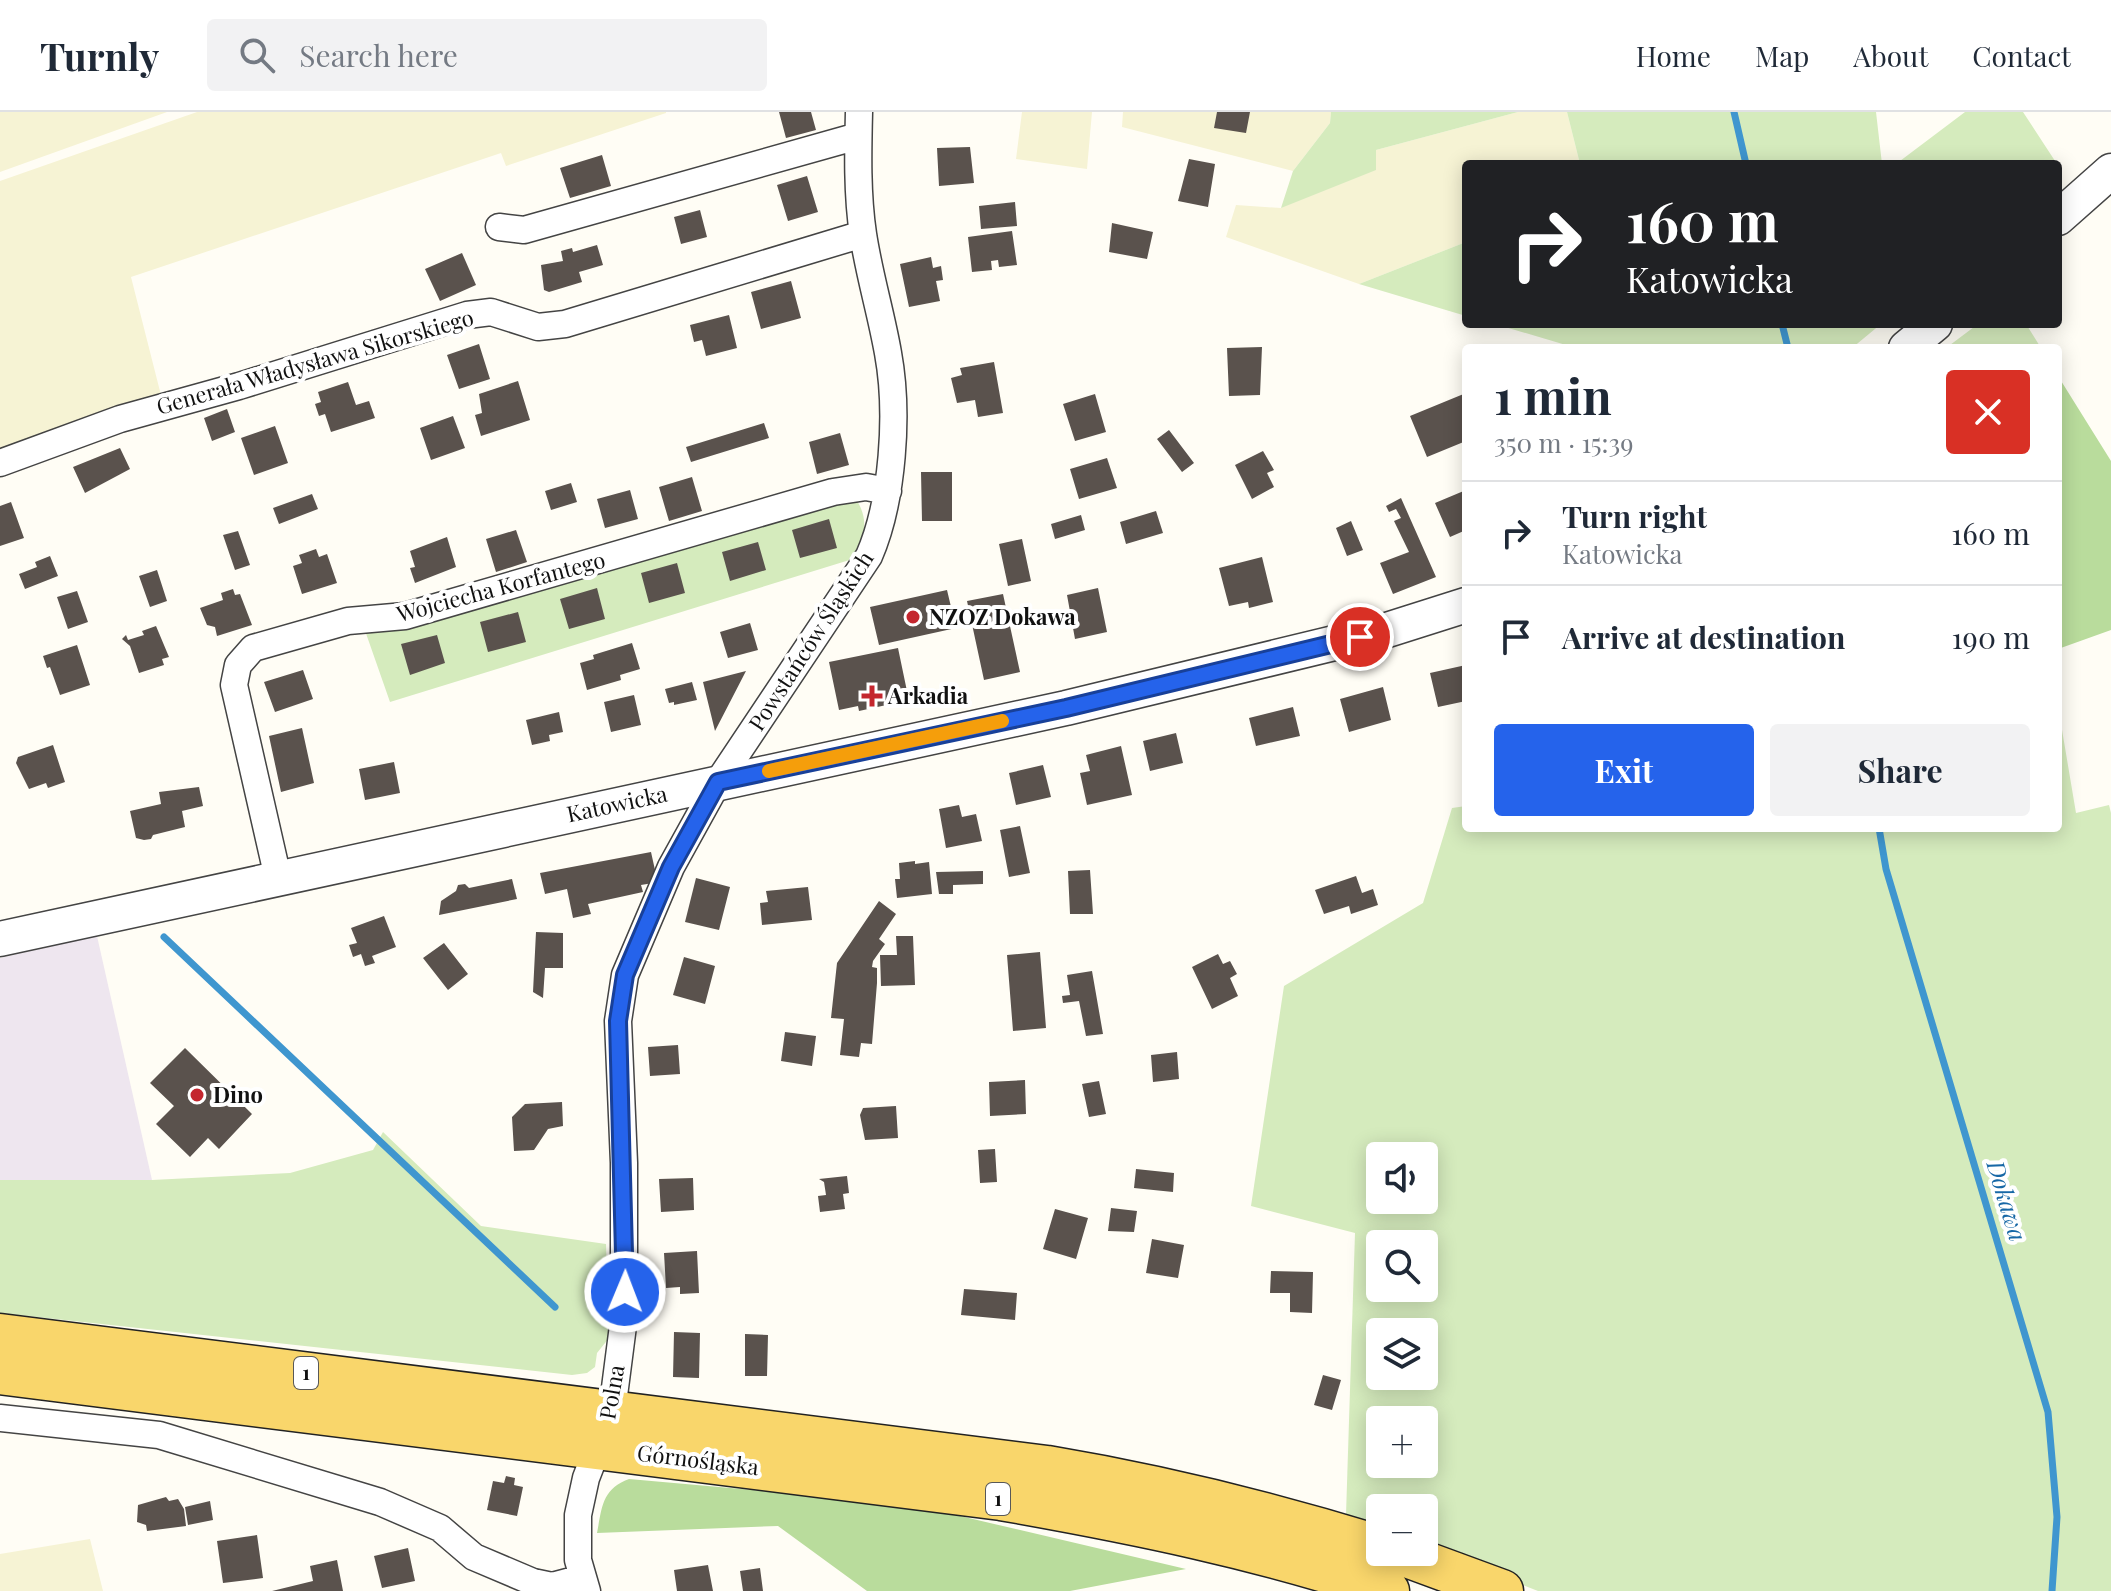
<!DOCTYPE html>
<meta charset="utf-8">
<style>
:root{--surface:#fff;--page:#f2f2f3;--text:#1f2937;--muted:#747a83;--line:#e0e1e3;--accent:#2563eb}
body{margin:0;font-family:"Playfair Display",serif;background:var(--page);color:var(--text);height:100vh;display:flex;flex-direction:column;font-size:30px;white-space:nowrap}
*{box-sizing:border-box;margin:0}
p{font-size:26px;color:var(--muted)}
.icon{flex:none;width:44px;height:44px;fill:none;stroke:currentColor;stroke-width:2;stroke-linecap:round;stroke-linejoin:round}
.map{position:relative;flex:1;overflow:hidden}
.panel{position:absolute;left:1462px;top:232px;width:600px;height:488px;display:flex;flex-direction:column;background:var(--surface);border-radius:8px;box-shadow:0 4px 20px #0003}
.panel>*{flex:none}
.guide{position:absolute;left:1462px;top:48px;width:600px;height:168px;border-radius:8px;box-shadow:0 4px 20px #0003;background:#202124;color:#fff;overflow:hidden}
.controls{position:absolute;left:1366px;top:1030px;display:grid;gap:16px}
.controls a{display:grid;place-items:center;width:72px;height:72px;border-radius:8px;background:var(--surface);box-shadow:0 4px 20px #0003;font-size:40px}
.pin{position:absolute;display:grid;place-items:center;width:68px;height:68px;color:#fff;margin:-34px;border:4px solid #fff;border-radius:50%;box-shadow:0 2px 8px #0007}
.me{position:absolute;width:88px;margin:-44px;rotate:1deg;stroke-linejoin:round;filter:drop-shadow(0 0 6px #0008)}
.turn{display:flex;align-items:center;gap:28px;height:168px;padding:0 32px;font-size:36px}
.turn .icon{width:104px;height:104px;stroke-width:2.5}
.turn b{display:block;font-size:56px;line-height:68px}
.round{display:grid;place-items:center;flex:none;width:84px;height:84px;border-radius:8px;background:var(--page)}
.head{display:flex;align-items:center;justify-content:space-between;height:136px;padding:0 32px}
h1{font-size:48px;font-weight:700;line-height:60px}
.action{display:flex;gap:16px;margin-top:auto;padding:16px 32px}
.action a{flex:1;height:92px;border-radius:8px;background:var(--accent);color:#fff;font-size:32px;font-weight:700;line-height:92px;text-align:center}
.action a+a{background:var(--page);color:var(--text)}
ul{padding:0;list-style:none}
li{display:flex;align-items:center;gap:24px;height:104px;padding:0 32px;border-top:2px solid var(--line)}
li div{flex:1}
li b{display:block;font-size:30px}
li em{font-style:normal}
header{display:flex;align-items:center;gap:48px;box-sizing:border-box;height:112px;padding:0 40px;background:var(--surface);border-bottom:2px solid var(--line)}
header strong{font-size:38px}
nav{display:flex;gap:44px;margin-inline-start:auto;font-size:28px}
.search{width:560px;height:72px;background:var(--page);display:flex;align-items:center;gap:20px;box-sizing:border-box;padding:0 28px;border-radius:8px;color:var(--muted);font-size:30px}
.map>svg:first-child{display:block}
.industrial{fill:#eee6ef}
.farmland{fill:#f6f3d4}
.green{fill:#d5ebbd;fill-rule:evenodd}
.forest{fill:#b9dc9c}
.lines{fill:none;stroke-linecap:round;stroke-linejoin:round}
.stream{stroke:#3f96cf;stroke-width:7}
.building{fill:#5a524d}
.minor-casing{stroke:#444;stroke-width:29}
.tertiary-casing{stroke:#444;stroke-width:37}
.primary-casing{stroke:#222;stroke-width:45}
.minor{stroke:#fff;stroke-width:26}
.tertiary{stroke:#fff;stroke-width:34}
.primary{stroke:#f9d66b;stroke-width:42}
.route-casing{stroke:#184099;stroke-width:20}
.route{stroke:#2563eb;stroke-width:14}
.slow{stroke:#f59e0b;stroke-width:14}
.poi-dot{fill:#c4262e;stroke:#fff;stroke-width:3}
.labels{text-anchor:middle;stroke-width:8;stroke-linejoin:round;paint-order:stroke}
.shield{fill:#fff;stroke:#585858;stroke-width:2}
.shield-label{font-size:20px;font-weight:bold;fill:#111}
.street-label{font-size:22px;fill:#111;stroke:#fff}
.poi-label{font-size:22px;font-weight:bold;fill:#111;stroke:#fff;text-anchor:start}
.water-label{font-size:24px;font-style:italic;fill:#1768a6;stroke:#fff}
</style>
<header>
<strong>Turnly</strong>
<div class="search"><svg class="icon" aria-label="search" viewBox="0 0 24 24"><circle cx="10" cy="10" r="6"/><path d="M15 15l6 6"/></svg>Search here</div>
<nav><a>Home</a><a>Map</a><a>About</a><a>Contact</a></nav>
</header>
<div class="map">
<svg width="2111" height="1479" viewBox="0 0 2111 1479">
<rect width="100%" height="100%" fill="#fffdf5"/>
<path class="industrial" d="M97 824 152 1068H0V846Z"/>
<path class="farmland" d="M0 0H167L0 60Z
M197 0H666V1L506 54 501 41 131 165 165 299 0 359V69Z
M1022 0H1092L1087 57 1016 47Z
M1123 0H1331L1330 11 1293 59 1122 15Z
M1518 0H1567L1580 52H1466V130L1359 172 1226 125 1236 93 1281 96 1376 38Z
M90 1427 103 1479H0V1442Z"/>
<path class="green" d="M1331 0H1518L1376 38V58L1281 96 1293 59 1330 11Z
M1567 0H1876L1882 52H1580Z
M1965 0H2023L2057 52H1896Z
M1466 130V204L1359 172Z
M1495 212H1881L1852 236H1576Z
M1978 212H2026L2041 236H1946Z
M855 386C870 407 864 423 856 446L390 590 362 510Z
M2058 594 2076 701 2109 693 2111 701V1479H1538L1424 1434V1396H1380V1416L1346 1403 1355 1121 1251 1094 1284 874 1423 791 1452 696 1466 694V716H2058ZM1380 1044H1424V1088H1380ZM1380 1132H1424V1176H1380ZM1380 1220H1424V1264H1380ZM1380 1308H1424V1352H1380Z
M383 1020 481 1114 606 1132 609 1226 597 1241 595 1255 587 1261 572 1263 0 1201V1068H152L290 1061 373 1038Z"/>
<path class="forest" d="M2058 264 2111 349V518L2058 537Z
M629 1367 909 1392 1186 1457 1070 1479H867L778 1414 597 1421C602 1395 602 1377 629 1367Z"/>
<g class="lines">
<path class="stream" d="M1734 0 1746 52
M1782 212 1788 236
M1879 716 1886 757 2048 1300 2057 1405 2052 1479
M164 825 555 1195"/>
</g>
<path class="building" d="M779 0H811L816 18 786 26Z
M1217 0H1250L1246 21 1214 16Z
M970 35 974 71 939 74 937 36Z
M602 43 611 74 570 86 560 56Z
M1189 47 1215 52 1208 95 1178 89Z
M807 64 818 100 788 109 777 73Z
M1015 90 1017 114 981 117 979 94Z
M700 98 707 125 681 132 674 105Z
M1112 111 1153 120 1147 147 1109 140Z
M1012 119 1017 153 999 155 998 148 991 149 992 158 972 160 968 125Z
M597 133 603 153 579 160 582 170 549 180 544 178 541 153 563 149 561 139 572 136 573 140Z
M462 141 476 173 440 189 425 157Z
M931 145 933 156 941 154 943 168 936 169 940 189 909 195 900 152Z
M791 169 801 206 761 217 751 180Z
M729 203 737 236 706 244 702 228 694 230 690 213Z
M479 232 490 267 459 277 447 243Z
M1262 235 1260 283 1229 284 1227 236Z
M994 250 1003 301 978 305 975 288 957 291 951 266 962 263 960 256Z
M518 269 530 308 481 324 475 303 482 301 479 282Z
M348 270 356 293 369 289 375 306 331 320 325 302 319 304 315 292 321 290 318 280Z
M1466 281V329L1427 345 1410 304Z
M1095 282 1106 320 1075 329 1063 292Z
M227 297 235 320 212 329 204 306Z
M453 304 465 336 431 348 420 316Z
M764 311 769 326 691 350 686 335Z
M275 314 288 351 254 363 241 326Z
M1169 318 1194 351 1182 360 1157 327Z
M840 321 849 353 817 362 809 330Z
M120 336 130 357 85 381 73 355Z
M1263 339 1274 358 1267 361 1274 375 1252 387 1235 353Z
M1107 346 1117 376 1079 387 1070 357Z
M921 360H952V409H922Z
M692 365 702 399 669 409 659 375Z
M571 371 577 390 551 398 545 379Z
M630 378 638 407 605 416 597 387Z
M1466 378V418L1450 425 1435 391Z
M312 382 318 397 279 412 273 396Z
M1401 386 1436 465 1393 482 1380 451 1409 440 1394 409 1401 406 1396 397 1389 400 1386 394Z
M11 390 24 426 0 434V394Z
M1156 399 1163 421 1126 432 1120 410Z
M1081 403 1085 418 1055 427 1051 412Z
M829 407 837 436 800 446 792 418Z
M1351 409 1363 438 1347 444 1336 416Z
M516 418 527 450 496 460 486 427Z
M238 419 250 453 235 458 223 423Z
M447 425 456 455 415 471 410 456 415 455 410 439Z
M1022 427 1031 469 1008 474 999 432Z
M758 430 766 458 730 469 722 440Z
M316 437 319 445 327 442 337 471 302 482 293 454 302 451 299 443Z
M50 444 58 464 25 477 19 462 37 455 35 450Z
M1262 445 1273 490 1249 496 1248 490 1229 494 1219 456Z
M677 451 685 481 649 491 641 461Z
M157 458 167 489 150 495 139 464Z
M597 476 605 507 569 517 560 487Z
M1098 476 1107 520 1075 527 1067 483Z
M233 477 235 483 240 482 252 513 217 524 215 515 207 513 200 496 223 488 221 481Z
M947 478 956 516 879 533 870 495Z
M77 479 88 510 68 517 57 485Z
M1003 482 1020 560 984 568 967 489Z
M518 500 526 530 488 540 480 510Z
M750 511 758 538 728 546 720 520Z
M156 514 169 545 162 547 164 553 139 561 130 534 122 527 126 523 128 528 144 523 142 519Z
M437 523 445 551 410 563 401 532Z
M632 531 640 557 620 563 621 568 587 578 580 551 594 547 593 543Z
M77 533 90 573 60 583 50 555 47 556 43 544Z
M898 536 908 584 890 587 891 592 859 599 858 594 839 598 829 550Z
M1466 553V589L1438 595 1430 561Z
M303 558 313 587 275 600 264 570Z
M746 559 715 619 703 570Z
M692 570 697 588 674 593V590L669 591 665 577Z
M1383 575 1391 608 1349 620 1340 587Z
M634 583 641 613 611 620 604 590Z
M1293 595 1300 624 1256 634 1249 606Z
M559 600 563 620 549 623 550 629 532 633 526 608Z
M302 616 314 671 281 680 269 624Z
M1176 621 1183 651 1150 659 1143 629Z
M53 633 65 670 48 676 46 671 29 677 16 651 18 645Z
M1121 634 1132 683 1087 693 1080 661 1090 659 1086 643Z
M394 650 400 681 365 688 359 657Z
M1043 653 1051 685 1016 693 1009 661Z
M199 675 203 694 182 699 185 715 153 723 151 727 144 728 136 726 130 699 161 692 159 680Z
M959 693 962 705 976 702 982 729 946 736 939 697Z
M1020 714 1030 761 1009 765 1000 718Z
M651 740 655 758 653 771 641 773 643 780 588 792 591 802 573 806 567 777 545 782 540 761Z
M915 749V752L929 750 932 782 897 786 895 767H900L899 751Z
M1090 758 1093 802H1070L1068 759Z
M983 759V772L953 773V782H939L936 760Z
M1356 764 1362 781 1373 777 1378 793 1351 802 1349 794 1324 802 1315 778Z
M696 766 730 775 719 818 685 810Z
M512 767 517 787 439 803 441 789 456 779 458 773 465 772 469 776Z
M808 775 812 808 762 813 760 791 768 790 766 779Z
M879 789 896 802 879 827 885 832 873 849 872 855 877 856V871L872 932 861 931 859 945 840 943 844 907 831 906 837 851Z
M384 804 396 835 372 844 375 851 365 854 361 842 353 845 349 833 357 831 351 816Z
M536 820 563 821V856H545L543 886 533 880Z
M896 824H913L915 873 881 874 880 843H897Z
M444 831 468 862 448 878 423 846Z
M1040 840 1046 916 1013 919 1007 843Z
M1218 842 1223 852 1230 849 1237 862 1230 866 1238 884 1212 897 1192 855Z
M684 845 715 854 705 892 673 883Z
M1092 859 1103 922 1086 924 1079 889 1063 891 1062 884 1070 883 1067 863Z
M785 920 816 924 812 954 781 949Z
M678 933 680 962 650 964 648 935Z
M185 936 252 1002 219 1037 208 1026 190 1045 156 1012 174 994 150 971Z
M1177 940 1179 967 1153 970 1151 943Z
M1025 968 1026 1002 990 1004 989 970Z
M1099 969 1106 1002 1089 1005 1082 972Z
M562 990 563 1014 548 1017 534 1038 514 1039 512 1005 525 992Z
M896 994 898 1026 865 1028 860 1003 863 996Z
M995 1037 997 1070 980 1071 978 1038Z
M1136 1057 1174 1061 1173 1080 1134 1076Z
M847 1064 849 1081 843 1082 845 1097 820 1100 818 1084 826 1083 824 1070 819 1067Z
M693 1066 694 1098 661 1100 659 1067Z
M1111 1096 1137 1099 1134 1120 1108 1119Z
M1055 1097 1088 1106 1076 1147 1043 1137Z
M1152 1127 1184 1133 1178 1166 1146 1161Z
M697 1139 699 1181 680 1182V1175L666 1176 664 1141Z
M1271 1159 1313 1160 1312 1201 1290 1200V1181H1270Z
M964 1177 1017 1181 1015 1208 961 1203Z
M674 1220 700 1221 699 1266 673 1265Z
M745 1222 768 1223 767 1264H745Z
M1323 1263 1341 1268 1332 1298 1314 1293Z
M506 1364 515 1366 514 1373 523 1375 517 1404 487 1398 493 1369 504 1371Z
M166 1385 169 1389 178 1387 184 1397 186 1414 147 1419 146 1413 137 1410 138 1393Z
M210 1389 213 1408 188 1413 185 1395Z
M257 1423 263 1466 223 1471 217 1429Z
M408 1436 415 1469 382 1476 374 1444Z
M337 1448 343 1479H272L313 1469 310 1454Z
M708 1453 713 1479H677L674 1458Z
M760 1456 763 1479H743L740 1459Z"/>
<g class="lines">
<g class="minor-casing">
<path id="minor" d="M499 115 524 118 858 24
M0 351 120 307 239 274 467 203 491 200 538 215 565 212 863 122
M278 766 234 573 238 553 253 536 348 509 405 504 833 380 866 375 888 379
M0 1306 159 1323 380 1390 440 1416 474 1445 533 1470 552 1474 582 1466
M587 1479 578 1448V1403L586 1366 612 1299 624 1206V1051L618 909 625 863 671 755 718 670 869 444C893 389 899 301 888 241 881 201 869 162 863 122 857 82 858 40 859 0"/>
</g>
<g class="tertiary-casing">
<path id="tertiary" d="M2058 106 2111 59
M1906 236 1935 212
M0 827 1066 596 1384 519 1466 493"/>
</g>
<g class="primary-casing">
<path id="primary" d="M0 1223 1047 1355C1160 1374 1270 1401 1380 1435
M0 1261 1001 1387C1132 1410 1261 1436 1388 1479
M1396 1440 1502 1479"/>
</g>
<use href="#minor" class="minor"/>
<use href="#tertiary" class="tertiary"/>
<use href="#primary" class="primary"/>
</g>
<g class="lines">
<g class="route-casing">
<path id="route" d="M625 1180 618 909 625 863 671 755 718 670 1066 596 1360 525"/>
</g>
<use href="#route" class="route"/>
<path class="slow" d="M769 659 1002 609"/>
</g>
<g class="poi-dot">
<circle cx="913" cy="505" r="8"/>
<path d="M868 572h8v8h8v8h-8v8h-8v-8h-8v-8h8z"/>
<circle cx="197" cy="983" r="8"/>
</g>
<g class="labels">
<g class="shield">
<rect x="294" y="1245" width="24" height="32" rx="6"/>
<rect x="986" y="1371" width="24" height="32" rx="6"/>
</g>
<g class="shield-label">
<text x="306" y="1268">1</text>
<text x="998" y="1394">1</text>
</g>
<g class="street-label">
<text transform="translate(315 250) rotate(-16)" y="8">Generała Władysława Sikorskiego</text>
<text transform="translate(501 475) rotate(-15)" y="8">Wojciecha Korfantego</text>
<text transform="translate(811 529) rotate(-57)" y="8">Powstańców Śląskich</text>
<text transform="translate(617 692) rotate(-12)" y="8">Katowicka</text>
<text transform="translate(612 1280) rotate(-80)" y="8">Polna</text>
<text transform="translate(698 1348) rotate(7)" y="8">Górnośląska</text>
</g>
<g class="poi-label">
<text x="929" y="513">NZOZ Dokawa</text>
<text x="888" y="592">Arkadia</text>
<text x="213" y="991">Dino</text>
</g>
<g class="water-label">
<text transform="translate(2006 1089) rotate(73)" y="8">Dokawa</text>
</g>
</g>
</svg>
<div class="controls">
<a><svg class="icon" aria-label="sound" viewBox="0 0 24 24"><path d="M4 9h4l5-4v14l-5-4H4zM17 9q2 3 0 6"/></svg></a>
<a><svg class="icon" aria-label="search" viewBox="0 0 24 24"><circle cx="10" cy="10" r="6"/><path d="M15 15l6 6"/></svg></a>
<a><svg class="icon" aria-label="layers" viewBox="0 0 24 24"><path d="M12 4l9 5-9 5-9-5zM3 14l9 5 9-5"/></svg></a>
<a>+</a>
<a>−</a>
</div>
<div class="pin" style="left:1360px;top:525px;background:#d93025"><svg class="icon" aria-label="arrive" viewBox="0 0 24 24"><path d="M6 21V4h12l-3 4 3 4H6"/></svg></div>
<svg class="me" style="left:625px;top:1180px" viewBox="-20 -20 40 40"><circle r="17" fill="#2563eb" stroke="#fff" stroke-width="3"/><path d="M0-11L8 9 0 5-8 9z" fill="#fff"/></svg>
<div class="guide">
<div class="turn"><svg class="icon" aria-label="right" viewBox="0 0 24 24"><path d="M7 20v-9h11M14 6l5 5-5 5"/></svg><div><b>160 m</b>Katowicka</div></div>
</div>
<section class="panel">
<div class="head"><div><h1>1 min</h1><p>350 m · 15:39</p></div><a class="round" style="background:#d93025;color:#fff"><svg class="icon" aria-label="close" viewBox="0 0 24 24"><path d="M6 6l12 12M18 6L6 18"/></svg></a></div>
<ul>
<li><svg class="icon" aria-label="right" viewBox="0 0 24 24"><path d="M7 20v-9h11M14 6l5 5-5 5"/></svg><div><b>Turn right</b><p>Katowicka</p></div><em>160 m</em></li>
<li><svg class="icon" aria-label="arrive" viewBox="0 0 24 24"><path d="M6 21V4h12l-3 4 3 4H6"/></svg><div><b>Arrive at destination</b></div><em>190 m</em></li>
</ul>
<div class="action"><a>Exit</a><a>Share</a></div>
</section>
</div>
